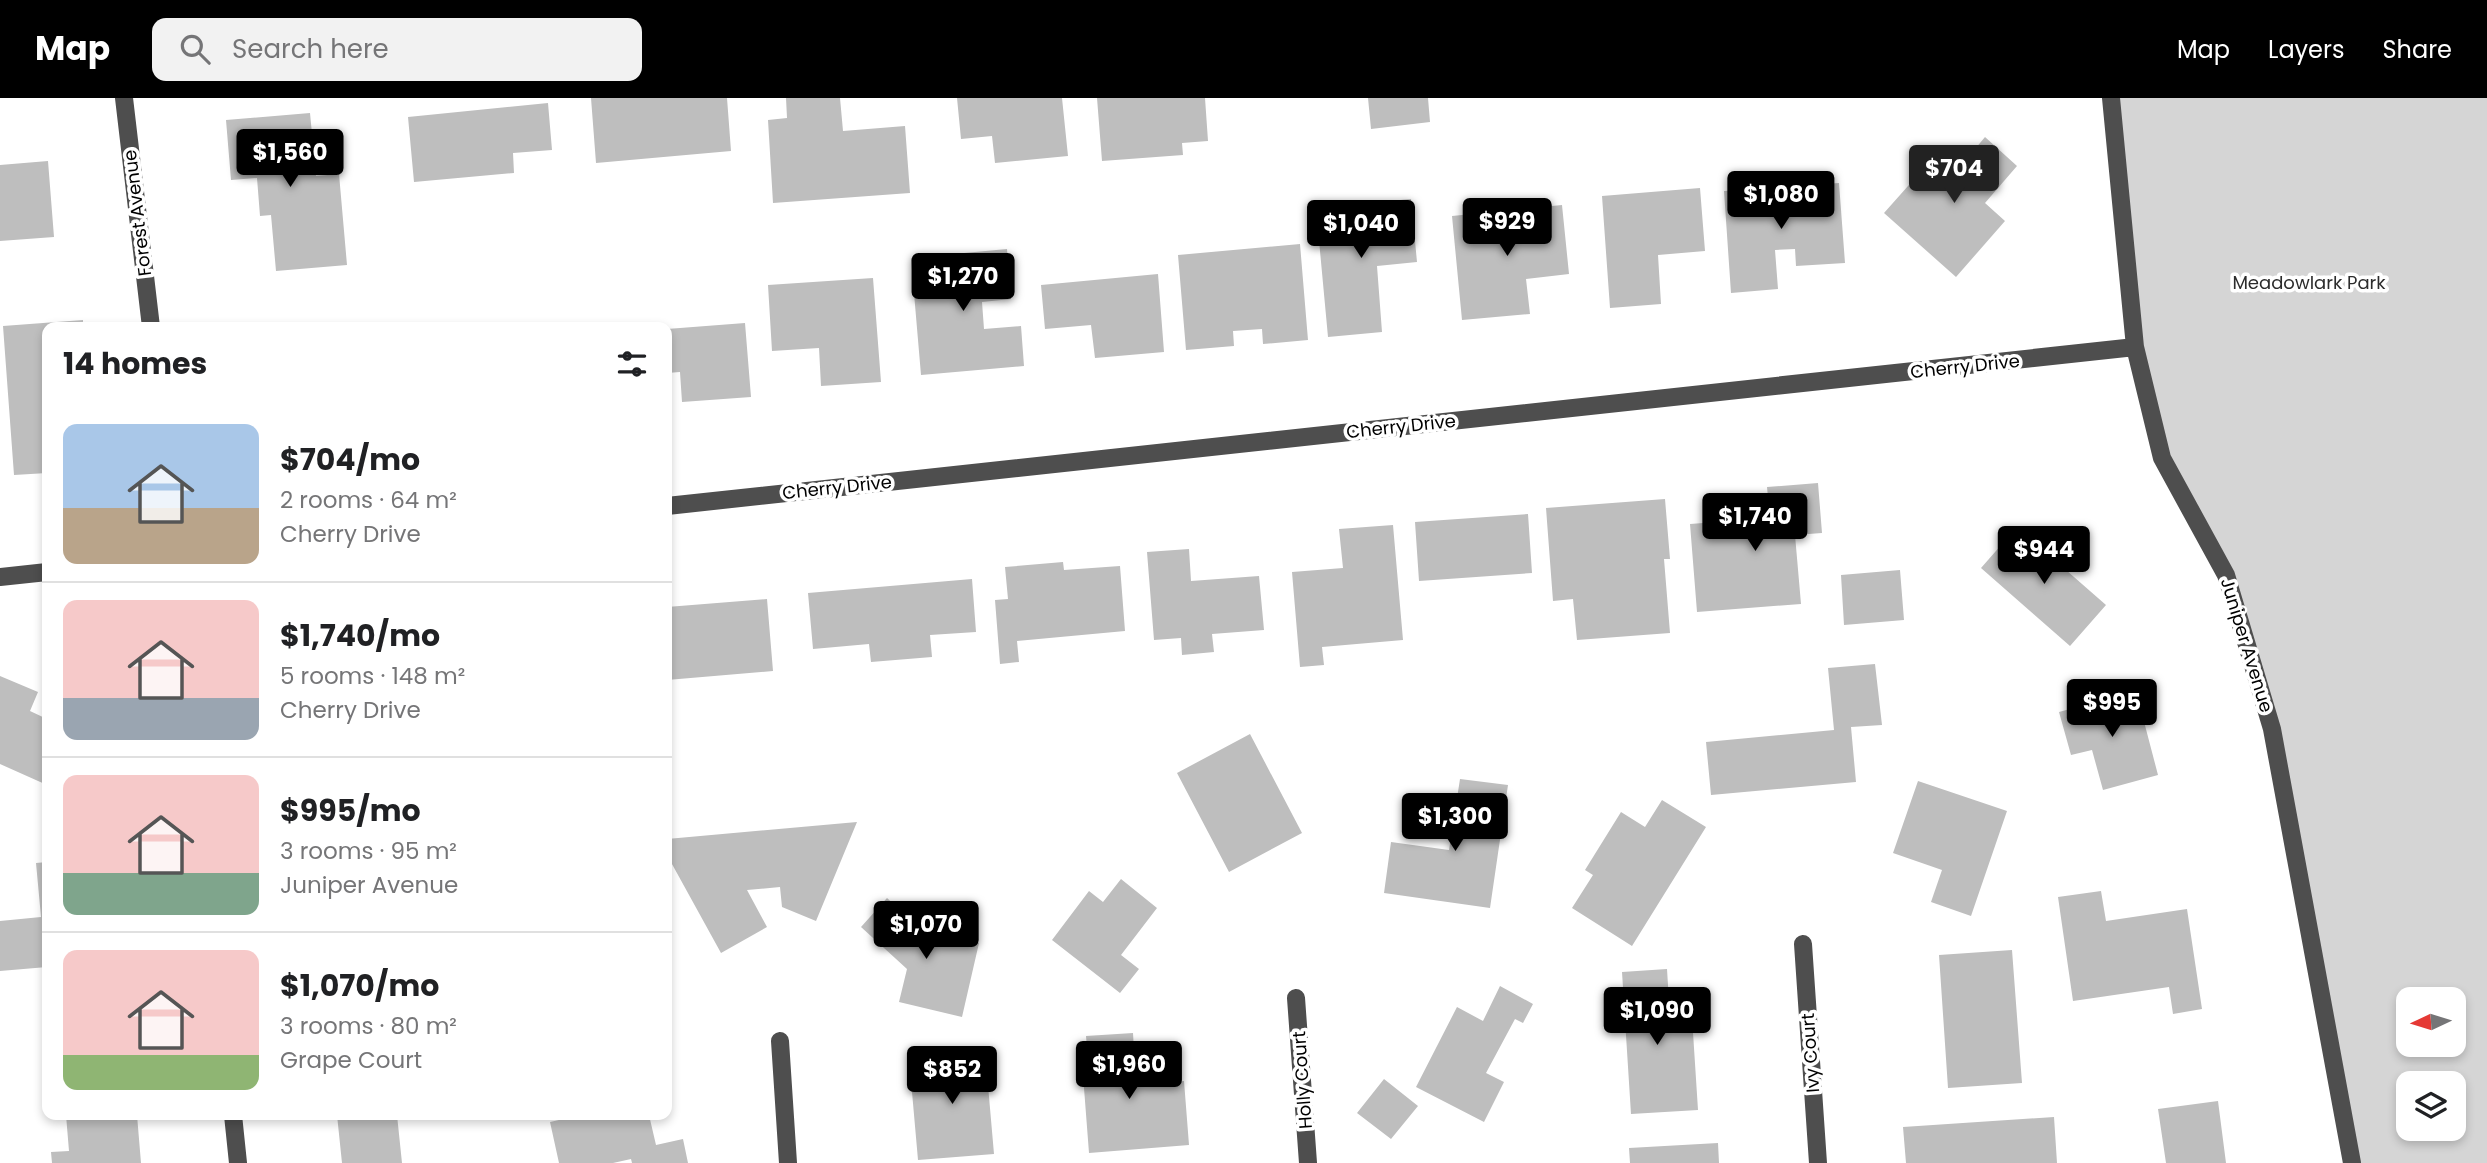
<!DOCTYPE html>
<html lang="en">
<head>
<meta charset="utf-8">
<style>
  body { margin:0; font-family:Poppins,sans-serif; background:#f2f2f2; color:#202124; height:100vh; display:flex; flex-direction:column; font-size:26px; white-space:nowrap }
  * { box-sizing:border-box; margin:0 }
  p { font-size:23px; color:#757577 }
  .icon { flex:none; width:38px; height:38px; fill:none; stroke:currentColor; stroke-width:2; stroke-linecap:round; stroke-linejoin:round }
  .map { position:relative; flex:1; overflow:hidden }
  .drawer { position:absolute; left:42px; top:224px; width:630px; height:798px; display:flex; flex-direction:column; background:#fff; border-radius:14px; box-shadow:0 4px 10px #0003 }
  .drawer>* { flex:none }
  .needle { width:46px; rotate:266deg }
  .buttons { position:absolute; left:2396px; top:889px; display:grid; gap:14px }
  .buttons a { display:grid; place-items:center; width:70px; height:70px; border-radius:14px; background:#fff; box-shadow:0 4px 10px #0003; font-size:35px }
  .price { position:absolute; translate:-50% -60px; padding:0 16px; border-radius:7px; background:#000; color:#fff; font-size:23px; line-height:46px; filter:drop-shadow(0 2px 4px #0008) }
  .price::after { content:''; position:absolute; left:50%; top:42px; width:21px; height:16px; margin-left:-10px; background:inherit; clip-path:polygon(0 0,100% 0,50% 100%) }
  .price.selected { background:#222; color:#fff }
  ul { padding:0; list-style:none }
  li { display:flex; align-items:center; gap:21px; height:175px; padding:0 21px }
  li+li { border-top:2px solid #e0e0e0 }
  li span { display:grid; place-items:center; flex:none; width:196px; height:140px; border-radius:14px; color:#555 }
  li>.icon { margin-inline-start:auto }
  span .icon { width:84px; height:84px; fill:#fffc; stroke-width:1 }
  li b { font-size:30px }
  h2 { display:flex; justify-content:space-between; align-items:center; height:84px; padding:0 21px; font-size:30px }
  header { display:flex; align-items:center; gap:42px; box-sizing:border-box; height:98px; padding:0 35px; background:#000; color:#fff }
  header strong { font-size:33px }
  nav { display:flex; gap:38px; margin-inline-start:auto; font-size:24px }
  .search { width:490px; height:63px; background:#f2f2f2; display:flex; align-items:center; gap:18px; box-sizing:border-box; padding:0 24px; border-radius:14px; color:#757577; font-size:26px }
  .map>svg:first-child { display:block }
  .green { fill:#d5d5d5; fill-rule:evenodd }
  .building { fill:#bebebe }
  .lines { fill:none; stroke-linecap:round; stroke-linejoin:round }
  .minor { stroke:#4e4e4e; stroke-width:18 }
  .labels { text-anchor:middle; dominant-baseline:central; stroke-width:7; stroke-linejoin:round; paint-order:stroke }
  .street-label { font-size:18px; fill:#000; stroke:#fff }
  .park-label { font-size:18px; fill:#2c2c2c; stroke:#fff }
</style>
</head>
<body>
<header>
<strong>Map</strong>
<div class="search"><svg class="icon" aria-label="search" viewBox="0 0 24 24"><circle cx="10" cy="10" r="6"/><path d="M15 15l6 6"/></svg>Search here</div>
<nav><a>Map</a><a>Layers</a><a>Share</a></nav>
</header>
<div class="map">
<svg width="2487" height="1065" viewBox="0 0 2487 1065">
  <rect width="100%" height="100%" fill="#fff"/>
  <path class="green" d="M2111,0H2487V1065H2352L2272,631L2226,477L2162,360L2135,249ZM2408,901H2454V947H2408ZM2408,985H2454V1031H2408Z"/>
  <path class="building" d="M591,0H727L731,53L596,65Z
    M786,0H840L843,33L905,28L910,95L773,105L768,22L787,20Z
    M957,0H1062L1068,58L995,65L992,38L961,41Z
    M1097,0H1205L1208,43L1182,45L1183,57L1102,63Z
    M1368,0H1428L1430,24L1371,31Z
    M548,5L552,52L513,55L514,75L414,84L408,19Z
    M310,15L316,78L339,76L347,167L276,173L271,117L260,118L257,80L231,82L226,22Z
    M1985,39L2017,68L1985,105L2005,123L1956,179L1884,115L1940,52L1960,69Z
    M48,63L54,139L0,143V67Z
    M1839,85L1845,165L1796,168L1795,151L1775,152L1778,191L1731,195L1724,93Z
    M1700,90L1705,153L1658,157L1661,206L1610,210L1602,98Z
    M1411,101L1417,164L1377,168L1382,234L1328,239L1316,110Z
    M1562,107L1569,176L1526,181L1530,216L1462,222L1452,118Z
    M1300,146L1308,242L1263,246L1262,231L1233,233L1234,248L1186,252L1178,157Z
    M1007,151L1011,201L982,204L984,231L1021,228L1024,268L921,277L911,160Z
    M1158,176L1164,254L1095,260L1091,227L1045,231L1041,187Z
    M873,180L881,284L821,288L819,250L772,253L768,187Z
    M83,222V229H47V375L14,377L3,228Z
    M745,225L751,299L682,304L680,274L667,275V231Z
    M1818,385L1822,435L1795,437L1801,506L1697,514L1690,426L1770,420L1767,389Z
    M1665,401L1670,461H1664L1670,535L1577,542L1573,501L1553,503L1546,410Z
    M1528,416L1532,475L1419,483L1415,424Z
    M1393,427L1403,542L1322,549L1324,567L1300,569L1292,474L1343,470L1339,431Z
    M2017,429L2106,507L2070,548L1981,470Z
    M1189,451L1191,483L1259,478L1264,532L1212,536L1214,554L1182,557L1181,540L1154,542L1147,454Z
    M1063,464L1064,472L1120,468L1125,533L1017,543L1019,564L1000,566L995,502L1008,501L1005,469Z
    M1900,472L1904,522L1844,527L1841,477Z
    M972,481L976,534L930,537L932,559L871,564L869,546L813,551L808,495Z
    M767,501L773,573L667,582V509Z
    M1875,566L1882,627L1851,629L1856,684L1711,697L1706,644L1834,632L1828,570Z
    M0,578L38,594L30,613L47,621V687L0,666Z
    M2136,593L2158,677L2103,692L2092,652L2071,657L2059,614Z
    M1250,636L1302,735L1229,774L1177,675Z
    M1460,681L1508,687L1490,810L1384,795L1391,744L1449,752Z
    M1918,683L2007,713L1971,818L1931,804L1942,772L1893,755Z
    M1662,702L1706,729L1632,848L1572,810L1593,777L1585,772L1621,714L1645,729Z
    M857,724L816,823L782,809L780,789L747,792L767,829L721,855L667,757V741Z
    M47,764V869L0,873V823L41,819L36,765Z
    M1121,781L1157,810L1121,857L1139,871L1120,895L1052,842L1089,793L1103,804Z
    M2101,793L2106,823L2187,811L2202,911L2173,916L2169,889L2073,903L2058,799Z
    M887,800L922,832L979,845L962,919L899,904L907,871L861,829Z
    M2012,852L2022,985L1948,990L1939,857Z
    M1667,871L1670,920L1692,919L1698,1012L1631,1016L1622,874Z
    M1500,888L1533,906L1523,925L1515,921L1486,975L1504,984L1484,1024L1416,989L1457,909L1483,923Z
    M1133,935L1136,987L1184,983L1189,1047L1089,1055L1082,964L1088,963L1086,938Z
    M985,953L994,1056L918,1062L909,960Z
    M1384,981L1418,1008L1391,1041L1357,1015Z
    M2218,1003L2226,1065H2166L2158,1011Z
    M66,1017H137L141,1065H52L51,1054L69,1053Z
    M337,1017H397L402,1065H342Z
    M581,1017H649L656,1047L683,1041L688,1065H632L631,1061L613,1065H559L550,1024Z
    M2054,1019L2057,1065H1906L1903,1029Z
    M1718,1045L1719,1065H1630L1629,1050Z"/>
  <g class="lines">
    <path class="minor" d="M124,0L151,229
      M2111,0L2135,249L2162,360L2226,477L2272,631L2352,1065
      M667,408L2135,249
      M0,479L47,474
      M1803,846L1818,1065
      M1296,900L1308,1065
      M780,943L788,1065
      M233,1017L238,1065"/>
  </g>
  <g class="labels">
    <g class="street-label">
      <text transform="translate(137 115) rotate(-97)">Forest Avenue</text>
      <text transform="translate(1965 268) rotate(-6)">Cherry Drive</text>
      <text transform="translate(1401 328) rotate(-6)">Cherry Drive</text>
      <text transform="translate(837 389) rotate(-6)">Cherry Drive</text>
      <text transform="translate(2247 547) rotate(73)">Juniper Avenue</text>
      <text transform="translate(1810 955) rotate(-94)">Ivy Court</text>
      <text transform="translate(1302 982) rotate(-94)">Holly Court</text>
    </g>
    <g class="park-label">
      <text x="2309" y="184">Meadowlark Park</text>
    </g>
  </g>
</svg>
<div class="buttons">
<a><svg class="needle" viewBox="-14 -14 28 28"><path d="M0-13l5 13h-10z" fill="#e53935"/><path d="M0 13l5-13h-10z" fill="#757577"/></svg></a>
<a><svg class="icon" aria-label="layers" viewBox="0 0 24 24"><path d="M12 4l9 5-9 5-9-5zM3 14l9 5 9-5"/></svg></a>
</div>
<b class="price" style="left:290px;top:91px">$1,560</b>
<b class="price selected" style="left:1954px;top:107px">$704</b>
<b class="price" style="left:1781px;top:133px">$1,080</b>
<b class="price" style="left:1507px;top:160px">$929</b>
<b class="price" style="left:1361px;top:162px">$1,040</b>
<b class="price" style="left:963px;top:215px">$1,270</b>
<b class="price" style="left:1755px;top:455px">$1,740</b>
<b class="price" style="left:2044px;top:488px">$944</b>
<b class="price" style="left:2112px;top:641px">$995</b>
<b class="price" style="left:1455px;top:755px">$1,300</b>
<b class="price" style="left:926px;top:863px">$1,070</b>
<b class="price" style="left:1657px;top:949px">$1,090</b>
<b class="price" style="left:1129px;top:1003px">$1,960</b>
<b class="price" style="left:952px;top:1008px">$852</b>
<section class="drawer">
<h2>14 homes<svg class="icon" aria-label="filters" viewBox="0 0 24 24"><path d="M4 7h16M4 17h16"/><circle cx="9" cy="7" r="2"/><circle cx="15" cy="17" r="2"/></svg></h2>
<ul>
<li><span style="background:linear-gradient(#a9c7e8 60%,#b9a48a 0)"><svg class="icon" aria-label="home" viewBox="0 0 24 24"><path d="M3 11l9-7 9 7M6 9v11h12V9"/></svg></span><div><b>$704/mo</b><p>2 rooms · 64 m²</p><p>Cherry Drive</p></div></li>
<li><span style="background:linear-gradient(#f6c9c9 70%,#9aa5b1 0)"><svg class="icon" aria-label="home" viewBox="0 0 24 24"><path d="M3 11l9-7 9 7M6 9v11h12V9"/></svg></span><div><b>$1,740/mo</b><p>5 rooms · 148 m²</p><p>Cherry Drive</p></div></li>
<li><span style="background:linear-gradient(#f6c9c9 70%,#7fa58c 0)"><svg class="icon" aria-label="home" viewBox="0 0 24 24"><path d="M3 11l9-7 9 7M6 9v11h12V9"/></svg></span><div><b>$995/mo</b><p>3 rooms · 95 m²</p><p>Juniper Avenue</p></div></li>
<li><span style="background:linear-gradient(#f6c9c9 75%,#8fb573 0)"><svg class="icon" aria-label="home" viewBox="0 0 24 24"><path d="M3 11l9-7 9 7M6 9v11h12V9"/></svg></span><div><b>$1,070/mo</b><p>3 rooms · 80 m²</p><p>Grape Court</p></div></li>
</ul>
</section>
</div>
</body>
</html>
